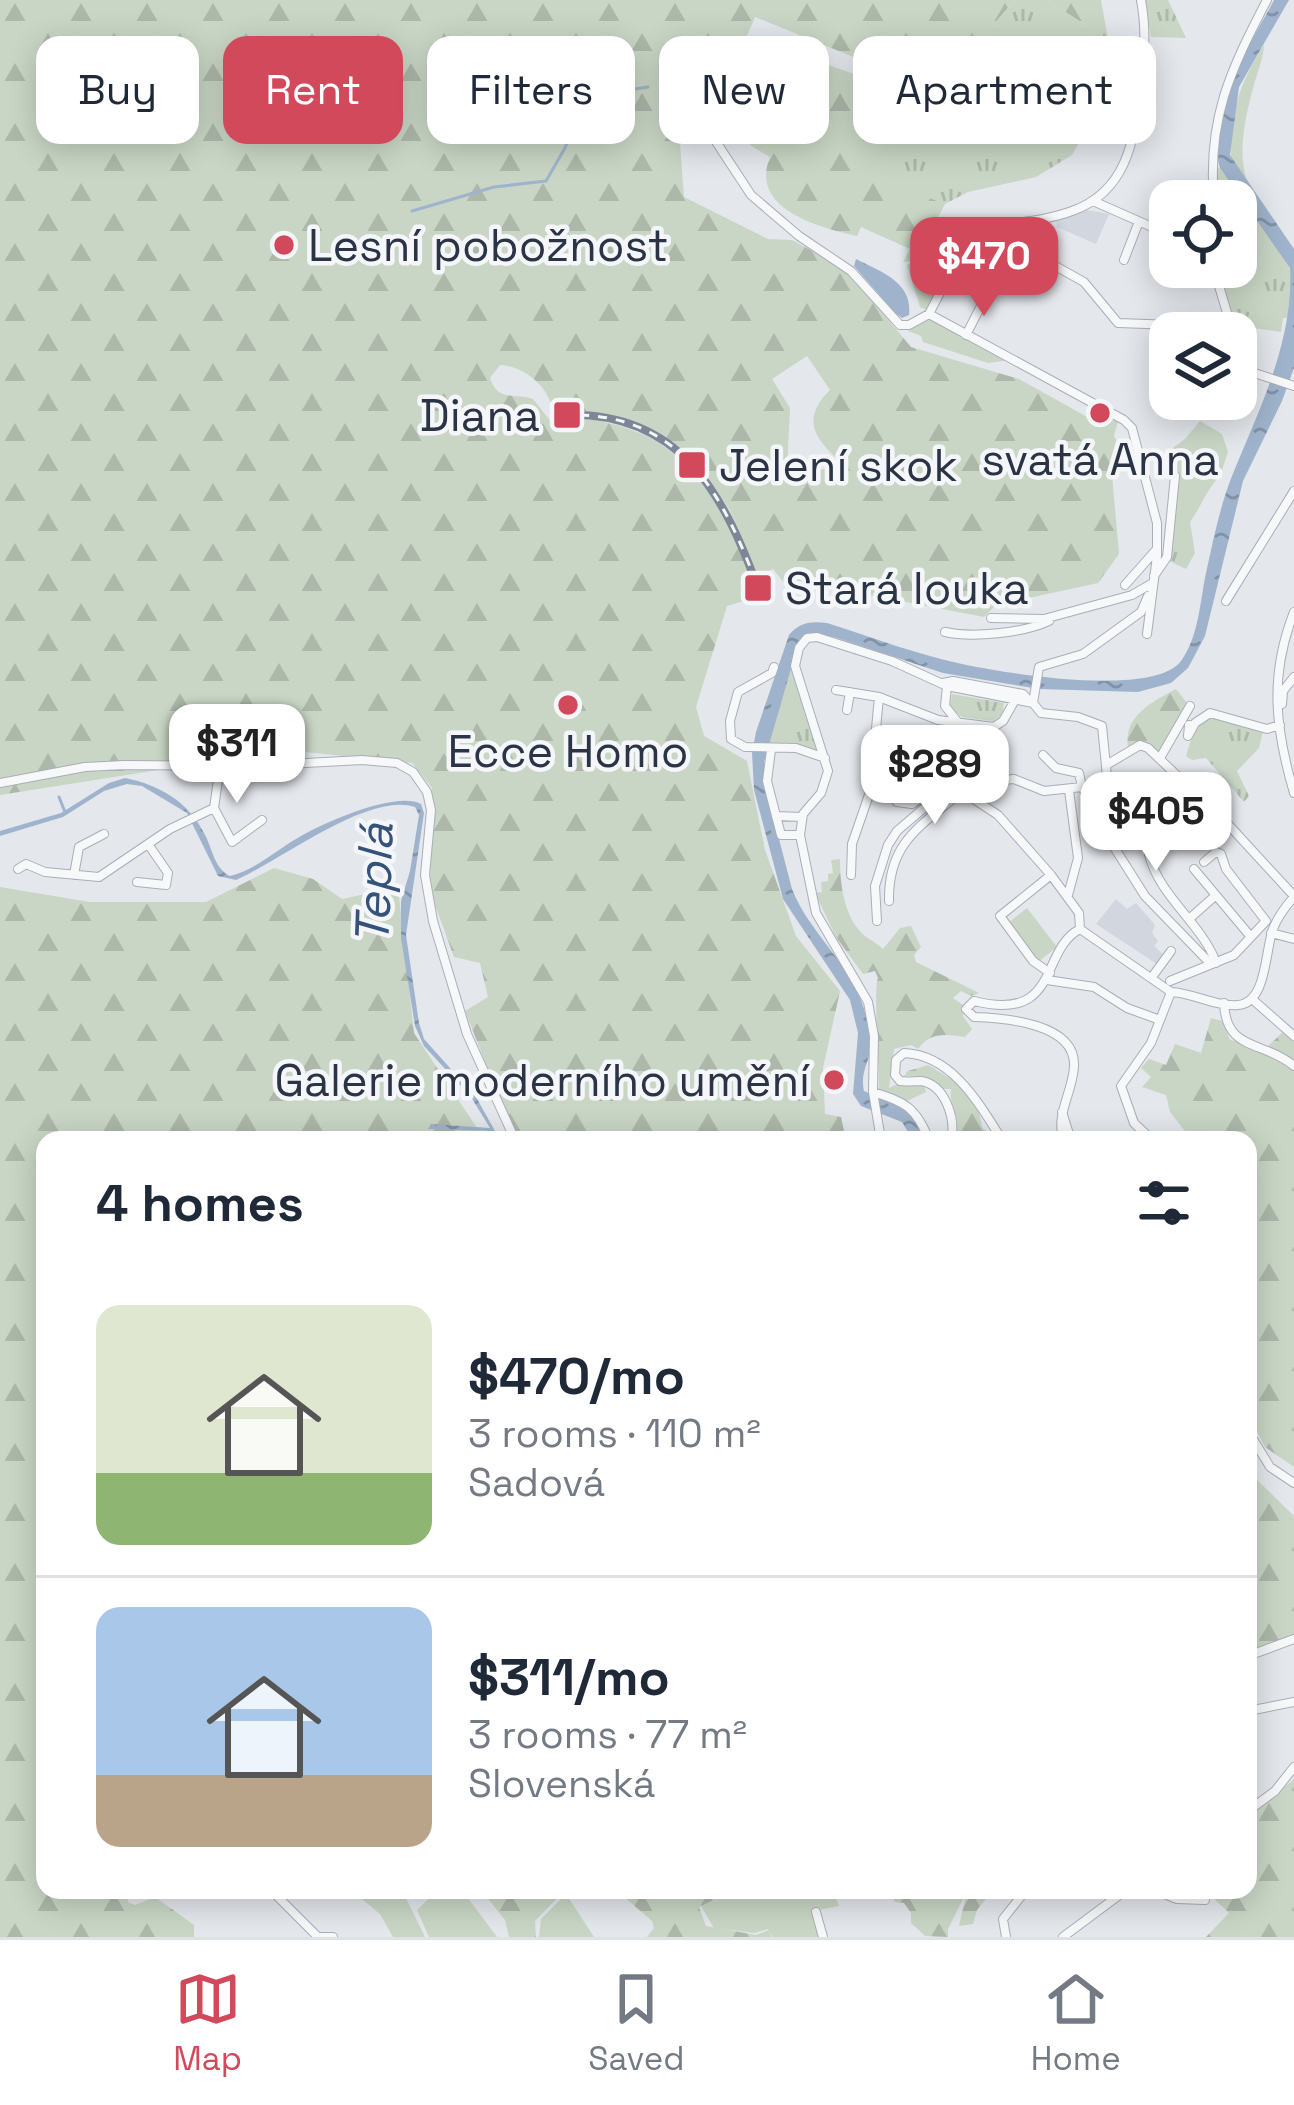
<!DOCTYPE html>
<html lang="en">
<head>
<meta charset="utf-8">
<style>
  body { margin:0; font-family:"Space Grotesk",sans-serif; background:#f2f2f3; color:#1f2937; height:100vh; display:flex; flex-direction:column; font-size:45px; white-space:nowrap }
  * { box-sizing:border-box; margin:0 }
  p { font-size:39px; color:#747a83 }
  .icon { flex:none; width:66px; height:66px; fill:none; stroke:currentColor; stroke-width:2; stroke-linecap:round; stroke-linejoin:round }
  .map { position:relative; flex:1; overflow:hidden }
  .drawer { position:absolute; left:36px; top:1131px; width:1221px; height:768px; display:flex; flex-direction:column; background:#fff; border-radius:24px; box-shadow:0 6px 30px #0003 }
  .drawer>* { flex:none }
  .guide { position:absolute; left:36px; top:36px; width:1224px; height:108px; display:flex; gap:24px }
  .fabs { position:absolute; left:1149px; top:180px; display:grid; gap:24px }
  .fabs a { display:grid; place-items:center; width:108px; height:108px; border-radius:24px; background:#fff; box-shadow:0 6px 30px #0003; font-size:60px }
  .price { position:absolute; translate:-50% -102px; padding:0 27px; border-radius:24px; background:#fff; color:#222; font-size:39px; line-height:78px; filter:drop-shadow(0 3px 6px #0008) }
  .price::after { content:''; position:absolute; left:50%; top:72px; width:36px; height:27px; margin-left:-18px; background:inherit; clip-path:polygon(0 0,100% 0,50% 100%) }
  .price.current { background:#d1495b; color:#fff }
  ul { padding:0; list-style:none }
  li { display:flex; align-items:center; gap:36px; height:300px; padding:0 60px }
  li+li { border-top:3px solid #e0e1e3 }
  li span { display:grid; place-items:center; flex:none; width:336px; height:240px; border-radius:24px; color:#555 }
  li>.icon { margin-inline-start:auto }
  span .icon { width:144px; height:144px; fill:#fffc; stroke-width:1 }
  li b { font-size:51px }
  h2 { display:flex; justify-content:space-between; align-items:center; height:144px; padding:0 60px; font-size:51px }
  .chip { padding:0 42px; border-radius:24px; background:#fff; box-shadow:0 6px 30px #0003; font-size:42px; line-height:108px }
  .chip.current { background:#d1495b; color:#fff }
  .dock { display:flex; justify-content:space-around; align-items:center; height:168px; border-top:3px solid #e0e1e3; background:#fff; font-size:33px; color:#747a83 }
  .dock a { display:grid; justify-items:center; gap:6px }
  .dock .current { color:#d1495b }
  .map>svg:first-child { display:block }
  .built { fill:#d2d6de }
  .grass { fill:#c9d6c5 }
  .forest { fill:url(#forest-firs); fill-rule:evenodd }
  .park { fill:url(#park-tufts) }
  .water { fill:url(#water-ripples) }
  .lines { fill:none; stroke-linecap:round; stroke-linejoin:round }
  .stream { stroke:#9fb4cc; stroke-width:3 }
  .minor-casing { stroke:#a9aeb7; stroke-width:10 }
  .minor { stroke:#f7f8fa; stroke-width:8 }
  .rail-casing { stroke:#7d8696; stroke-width:8 }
  .rail { stroke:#f4f6f9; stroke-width:3; stroke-dasharray:9; stroke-linecap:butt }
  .poi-dot { fill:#d1495b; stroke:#f4f6f9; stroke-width:4.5 }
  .labels { text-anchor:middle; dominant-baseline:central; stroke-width:9; stroke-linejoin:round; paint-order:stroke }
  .poi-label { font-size:45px; fill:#2b3445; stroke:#f4f6f9; text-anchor:start }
  .water-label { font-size:48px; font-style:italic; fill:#34527a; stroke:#f4f6f9 }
</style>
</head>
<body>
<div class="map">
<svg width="1294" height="1937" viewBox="0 0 1294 1937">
  <defs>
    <pattern id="forest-firs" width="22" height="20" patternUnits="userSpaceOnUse" patternTransform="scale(3)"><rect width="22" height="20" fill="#c9d6c5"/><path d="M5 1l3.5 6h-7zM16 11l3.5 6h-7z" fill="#adb8ab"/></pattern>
    <pattern id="park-tufts" width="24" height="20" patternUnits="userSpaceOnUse" patternTransform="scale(3)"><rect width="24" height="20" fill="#c9d6c5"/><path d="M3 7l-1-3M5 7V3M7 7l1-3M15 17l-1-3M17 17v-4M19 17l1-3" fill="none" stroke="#adb8ab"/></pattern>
    <pattern id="water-ripples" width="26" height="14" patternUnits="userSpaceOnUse" patternTransform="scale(3)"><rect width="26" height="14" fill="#9fb4cc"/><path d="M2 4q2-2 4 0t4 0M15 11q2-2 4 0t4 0" fill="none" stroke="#8293a7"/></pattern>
  </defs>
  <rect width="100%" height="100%" fill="#e4e7ec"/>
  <path class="built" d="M1087,210L1109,214L1096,244L1057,227L1056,220Z
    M571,412L618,418L647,429L699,459L704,465L702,471L730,510L758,582H753L725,512L695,475L636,430L608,421L571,417Z
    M1116,899L1127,909L1136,903L1155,925L1152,933L1158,941L1154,946L1165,956L1157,964L1096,924Z"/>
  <path class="grass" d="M1264,45C1264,55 1259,68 1255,81C1246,114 1236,152 1248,184L1231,161C1229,116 1240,81 1264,45Z
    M940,230L960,241L927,310L920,307L907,265L920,260Z
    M931,319L1009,360L988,363L923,342L921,336L908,331Z
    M1027,908L1057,947L1038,962L1008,923Z
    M351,1890H402L425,1937H393L380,1914Z
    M438,1890H462L497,1937H429L417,1910Z
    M728,1890H833L839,1906L814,1911L820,1937H773L768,1929L754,1933L714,1928L701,1906L725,1896Z
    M566,1894L594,1937H539L541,1919Z"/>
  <path class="forest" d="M0,0H1015L953,71L938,131L878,67L755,17L747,36L868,79L864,106L871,174L945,204L914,261L903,262L910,249L861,227L857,236C817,227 749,208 770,157L750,145L760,127L732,101L724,85L677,103L684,197L768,239L792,240L846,269L911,347L1019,379L1089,418L1118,421L1114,436L1127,458L1111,463L1119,554L1098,583L996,605L984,617L843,590L816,589L806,597L786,585L773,569L757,576L730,510L702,471L704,464L698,459C646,434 617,408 553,410C548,386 524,366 500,365L490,378C497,402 516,393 533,399L552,423H566L571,417C616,422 650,431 683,463V469L704,483L725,512L753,582L747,600L727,606L696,707L704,736L747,761L765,850L796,936L840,991L823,1068L825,1114L841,1117L846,1140H516L465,1011L488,997L480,963L454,957L430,891L432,788L412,763L285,750L0,795ZM807,356L830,390C798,422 818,440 842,464L806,474L787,469L790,408L772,379Z
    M1046,0H1101L1108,39Z
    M1176,689L1187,703L1164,748L1160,752L1140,741L1128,748C1123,716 1152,702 1176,689Z
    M840,859C840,885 844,919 866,937C872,941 878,944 883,949L900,928L911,926L921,947L914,955L916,962L979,993L971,996L961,991L953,998L963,1005V1016L972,1029L965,1037C945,1034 930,1032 918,1049L911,1045L894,1049L889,1088L895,1085L924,1086L926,1092L907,1101L879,1092C880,1069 873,989 878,978L875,971L863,974L836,937L815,893L822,892L821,882L828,881V874L833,873L831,860Z
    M274,868L313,879L342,899L398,887L414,1033L485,1140H45V1890H127L128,1902L135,1905L155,1897L194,1925V1937H0V887L90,902H206Z
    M1211,1018L1222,1021L1230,1040L1267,1047L1285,1030L1294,1039V1467L1265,1447L1248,1414V1140H1192L1170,1112L1166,1095L1142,1087L1151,1077L1141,1068L1149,1059L1166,1065L1175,1044L1201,1053Z
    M928,1065C954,1080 979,1095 982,1127L996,1140H956C960,1121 949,1106 951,1089H942L922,1076H904L908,1071Z
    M1248,1471L1294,1516V1635L1248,1652Z
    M1294,1779V1937H1206L1229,1913L1205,1890H1248V1818Z
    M481,1890H525L527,1896L533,1890H565L535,1921L536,1937H509L505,1920Z
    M616,1890H687L691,1897V1890H726L723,1896L699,1907L706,1926L756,1935L769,1930L772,1937H647L654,1928L652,1921Z
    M889,1890H993L977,1910L973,1924L959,1926L967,1891L948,1929V1937L925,1936L911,1923V1913L904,1903L895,1902Z"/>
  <path class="park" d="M1015,0H1046L1108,39L1095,116L1072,155L1036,177L968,192L945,204L870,174C867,139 854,96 878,67L938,130L952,71Z
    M1145,0H1168L1186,38L1151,37Z
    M1214,168H1220L1289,265L1293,285L1290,318H1283L1281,332L1235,325L1222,286L1221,267H1236V201H1216Z
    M1200,421L1222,434L1228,452L1220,476C1207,489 1202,505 1190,522L1195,553L1186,569L1169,561L1179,482L1159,458L1185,439Z
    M793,663L805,714L820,749L817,752L799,745H766Z
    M952,694L1004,703L1002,715L993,721L962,717L950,707Z
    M1208,715L1263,731L1259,748L1237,771L1249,796L1244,802L1206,758L1192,760L1186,756L1195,726Z"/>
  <path class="water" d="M1274,0H1289L1239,87L1230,155L1294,249V368L1282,401L1243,481L1205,636L1188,668L1171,683L1138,692L1039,689L943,673L834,637L812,634L795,655L764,762L766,789L792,889C809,933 850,962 864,1009C868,1023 873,1042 869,1056C865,1070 861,1076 864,1091L912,1112L926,1140H913L902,1122L861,1106L853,1094L858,1033L850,1000L783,899L754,790L752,753L756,732L789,635C799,622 812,621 827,623C865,635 902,649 941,659C985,671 1152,700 1181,661C1199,636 1200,601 1206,573C1213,541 1220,506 1232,476C1258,411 1294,343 1290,268L1220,168C1203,111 1249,48 1274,0Z
    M856,259C881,272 913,282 909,315L902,318L895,313L854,266Z
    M125,778C160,785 189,802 205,835C213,850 214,868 230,876C255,870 275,851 296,839C320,824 396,790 421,804L424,813L406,935L419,1023L424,1039L476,1097L500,1140L491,1131L428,1129L431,1124L490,1128L471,1097L424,1046L415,1026L401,938V901L410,871L419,815L415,807C369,791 278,862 236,880L218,876L187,813L142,786L127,784L104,791L63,817L0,836V831L61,813L109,783Z"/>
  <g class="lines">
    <path class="stream" d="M412,211L494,187L546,181L565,148L584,97L648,87
      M59,797L65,812"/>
    <defs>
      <path id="minor" d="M690,102L751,195L799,236L851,271L900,325H909L929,314
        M1093,201L1170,235
        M1214,201C1207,119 1230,71 1267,0
        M1124,260L1138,224
        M1219,267V286L1233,333
        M929,314L1124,420L1132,428L1157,523V556L1147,634
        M929,314L972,231C1005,222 1040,223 1072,211C1126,192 1134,142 1140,91C1144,59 1147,32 1141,0
        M966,335L1000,269L1021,256L1050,263L1084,282L1118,323L1232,327
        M1236,361L1239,368L1294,386
        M1154,576L1167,557L1175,476
        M1125,585L1156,550
        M1226,601L1294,491
        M1294,612C1269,676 1275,728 1294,793
        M991,618L1044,619L1132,595L1151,584
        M945,632C972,638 1024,633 1049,621
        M774,667L772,673L738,692L730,721L731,739L745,747L796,748L825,758
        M943,683L953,681L1023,694L1030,702
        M947,686L945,706L957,721
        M836,690L879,697L938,720L994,727L1003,721L1015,700
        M1033,703L1041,713L1078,717L1102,726L1114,847L1145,896L1207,960L1216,963
        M1033,703L1039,667L1083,654L1141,612L1148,596
        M1282,704L1283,691L1294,677
        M847,710L850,692
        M1189,725L1188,736L1195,723L1210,713L1267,729L1280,725
        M876,728L910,757L893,789L897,802L912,804L939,783L953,778L966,794L998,815L1051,875L1079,913L1080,929
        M771,750L767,781L781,835H800
        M1043,755L1056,768L1079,773L1082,787
        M1160,758L1190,706
        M1108,764L1140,745L1148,748L1226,822L1294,896
        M0,783L85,767L124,765L248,766L362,760L397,763L413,772L427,792L431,810L425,875L433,921L467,1034L515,1140
        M214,808L232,842L262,820
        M776,816L802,817
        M1204,862L1216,852L1221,854L1226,869L1266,921
        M18,869L26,864L45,872L99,877L170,829L214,808L220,766
        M1194,869L1251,937
        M74,875L79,847L104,834
        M851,875L852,844L870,792L879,697
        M137,882L166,885L168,873L148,844
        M1068,895L1078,858L1069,790
        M889,901C888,842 921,826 961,792L960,785
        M1189,919L1215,896
        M877,921L875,886L888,845L897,831L951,785L1014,779L1044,791L1082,787L1100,816H1111
        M1080,929L1171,992
        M1271,933L1294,939
        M1216,962C1200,922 1160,897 1149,855L1179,813C1196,822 1205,836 1223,820
        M1050,973L1033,961L1000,916L1051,875
        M1152,977L1171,951
        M1047,980L1094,987L1127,1008L1160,1020
        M1170,981L1234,955L1266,921
        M1171,992C1193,993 1217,1007 1238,1005C1267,1003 1265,950 1273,929C1278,916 1285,907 1294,897
        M1252,999L1294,1036
        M1224,1003C1226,1052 1263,1040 1294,1066
        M873,1092C905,1102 916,1107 929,1140
        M1062,1112L1071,1140
        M881,1140L873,1092L874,1036L868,1002L816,913L800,835L803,814L821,793L828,771L795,666L799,648L807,638L817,637L892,661L947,686L1033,703
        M951,1140C956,1120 946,1085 921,1081C914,1081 907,1082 900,1081L895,1075L896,1060L904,1053C952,1055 979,1103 1002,1140
        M1063,1140C1056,1112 1072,1094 1074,1067C1077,1023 1004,1018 974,1017L966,1009L974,1001C1061,1023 1039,950 1080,929
        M1152,1140L1134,1123L1121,1086L1151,1043L1171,992
        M1248,1431L1270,1467L1294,1483
        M1248,1656L1294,1639
        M1248,1711L1294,1702
        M1248,1811L1275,1791L1294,1767
        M271,1890L318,1937
        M1155,1890L1177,1899L1205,1900
        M816,1912L823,1937
        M321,1937H333
        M1006,1937L1003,1919L1026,1890
        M1063,1937L1126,1890"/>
    </defs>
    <use href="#minor" class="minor-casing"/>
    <use href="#minor" class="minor"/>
    <defs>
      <path id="rail" d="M562,415C680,410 723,493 758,588"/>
    </defs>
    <use href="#rail" class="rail-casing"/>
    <use href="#rail" class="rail"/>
  </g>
  <g class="poi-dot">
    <circle cx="284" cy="245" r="12"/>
    <circle cx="1100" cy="413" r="12"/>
    <rect x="552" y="400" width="30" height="30" rx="6"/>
    <rect x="677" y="450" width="30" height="30" rx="6"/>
    <rect x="743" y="573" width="30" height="30" rx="6"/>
    <circle cx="568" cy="705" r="12"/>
    <circle cx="834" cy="1080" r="12"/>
  </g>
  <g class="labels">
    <g class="poi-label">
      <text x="308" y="245">Lesní pobožnost</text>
      <text x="540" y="415" text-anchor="end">Diana</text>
      <text x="1100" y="459" text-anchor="middle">svatá Anna</text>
      <text x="719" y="465">Jelení skok</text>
      <text x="785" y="588">Stará louka</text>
      <text x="568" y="751" text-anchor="middle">Ecce Homo</text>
      <text x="810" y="1080" text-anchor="end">Galerie moderního umění</text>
    </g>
    <g class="water-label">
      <text transform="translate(374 884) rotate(-88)">Teplá</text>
    </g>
  </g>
</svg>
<div class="fabs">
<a><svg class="icon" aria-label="locate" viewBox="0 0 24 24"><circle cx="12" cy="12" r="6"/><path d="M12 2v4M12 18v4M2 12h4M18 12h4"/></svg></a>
<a><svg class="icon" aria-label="layers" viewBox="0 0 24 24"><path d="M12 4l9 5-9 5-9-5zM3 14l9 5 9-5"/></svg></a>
</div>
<b class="price current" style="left:984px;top:319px">$470</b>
<b class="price" style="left:237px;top:806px">$311</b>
<b class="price" style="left:935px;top:827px">$289</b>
<b class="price" style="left:1156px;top:874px">$405</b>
<div class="guide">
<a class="chip">Buy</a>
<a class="chip current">Rent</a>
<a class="chip">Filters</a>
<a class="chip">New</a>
<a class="chip">Apartment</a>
</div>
<section class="drawer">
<h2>4 homes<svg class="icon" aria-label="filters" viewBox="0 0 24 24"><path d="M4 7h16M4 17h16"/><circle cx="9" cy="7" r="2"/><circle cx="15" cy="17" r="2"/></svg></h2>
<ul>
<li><span style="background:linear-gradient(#dfe7d0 70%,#8fb573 0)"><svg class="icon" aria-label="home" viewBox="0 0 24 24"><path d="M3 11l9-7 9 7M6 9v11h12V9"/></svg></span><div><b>$470/mo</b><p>3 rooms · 110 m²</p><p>Sadová</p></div></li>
<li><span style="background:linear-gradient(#a9c7e8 70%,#b9a48a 0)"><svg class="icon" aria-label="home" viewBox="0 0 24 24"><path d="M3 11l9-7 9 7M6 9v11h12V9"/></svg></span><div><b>$311/mo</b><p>3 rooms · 77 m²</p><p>Slovenská</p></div></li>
</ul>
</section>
</div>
<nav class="dock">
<a class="current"><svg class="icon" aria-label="map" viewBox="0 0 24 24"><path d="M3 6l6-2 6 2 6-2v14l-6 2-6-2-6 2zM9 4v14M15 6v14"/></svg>Map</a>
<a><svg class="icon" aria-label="saved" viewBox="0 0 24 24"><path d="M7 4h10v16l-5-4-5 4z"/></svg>Saved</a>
<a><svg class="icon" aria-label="home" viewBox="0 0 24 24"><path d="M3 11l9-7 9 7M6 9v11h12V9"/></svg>Home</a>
</nav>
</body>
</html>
